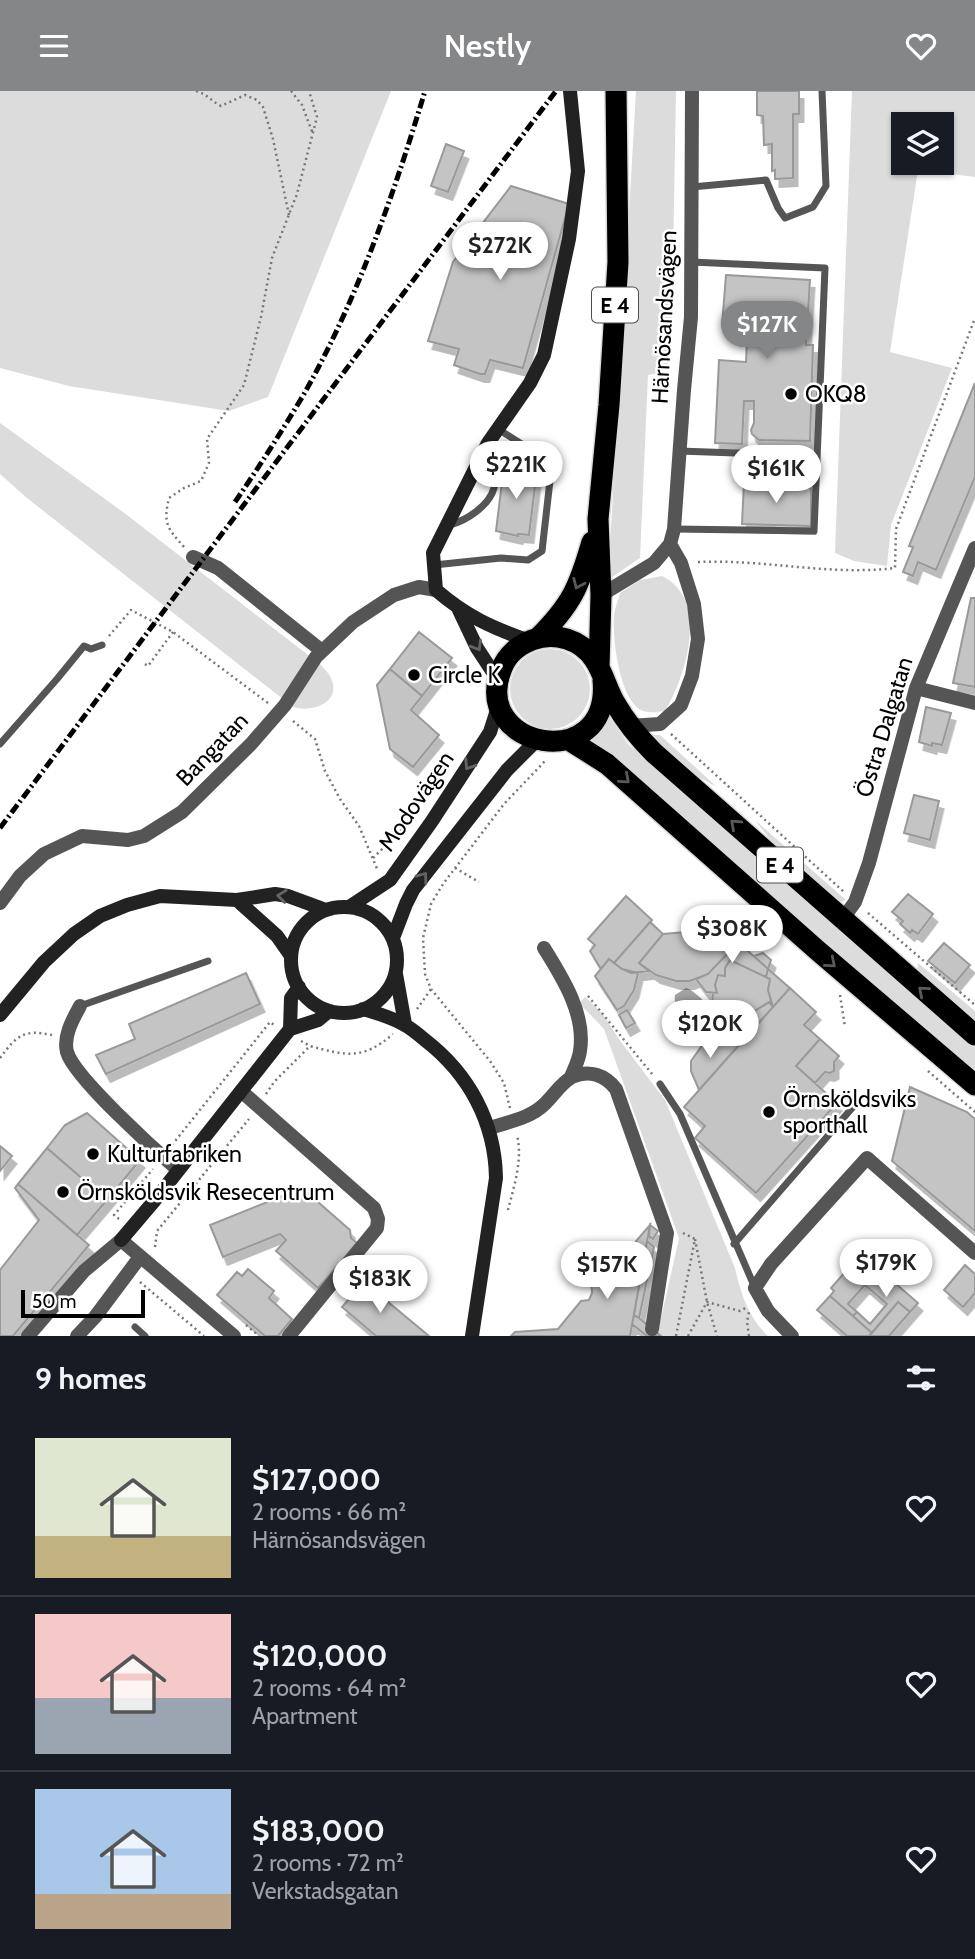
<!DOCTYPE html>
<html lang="en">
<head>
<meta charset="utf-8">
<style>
  body { margin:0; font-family:Cabin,sans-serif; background:#242831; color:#f1f3f6; height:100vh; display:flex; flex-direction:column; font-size:26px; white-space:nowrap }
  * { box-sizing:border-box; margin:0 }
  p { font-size:23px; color:#9ea1a6 }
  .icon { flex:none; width:38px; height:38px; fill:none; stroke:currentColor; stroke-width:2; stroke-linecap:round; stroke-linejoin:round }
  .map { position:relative; height:1245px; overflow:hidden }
  .drawer { display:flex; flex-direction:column; background:#171b24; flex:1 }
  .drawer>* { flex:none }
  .tools { position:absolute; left:891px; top:21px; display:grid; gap:14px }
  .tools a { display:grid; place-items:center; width:63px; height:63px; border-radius:0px; background:#171b24; box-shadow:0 2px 5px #0004; font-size:35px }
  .scale { position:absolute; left:21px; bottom:18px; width:124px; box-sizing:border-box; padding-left:7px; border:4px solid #000; border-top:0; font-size:19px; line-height:24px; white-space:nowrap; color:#000; -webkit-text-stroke:5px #fff; paint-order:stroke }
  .price { position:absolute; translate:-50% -60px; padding:0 16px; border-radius:24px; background:#fff; color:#222; font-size:23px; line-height:46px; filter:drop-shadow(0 2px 4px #0008) }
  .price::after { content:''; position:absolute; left:50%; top:42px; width:21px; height:16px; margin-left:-10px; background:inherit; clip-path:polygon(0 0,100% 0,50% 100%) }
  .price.active { background:#858687; color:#fff }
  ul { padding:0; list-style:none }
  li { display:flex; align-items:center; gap:21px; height:175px; padding:0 35px }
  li+li { border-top:2px solid #363941 }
  li span { display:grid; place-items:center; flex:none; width:196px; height:140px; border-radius:0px; color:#555 }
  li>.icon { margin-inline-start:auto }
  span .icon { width:84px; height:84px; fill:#fffc; stroke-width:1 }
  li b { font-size:30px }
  h2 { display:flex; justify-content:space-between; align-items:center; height:84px; padding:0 35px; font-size:30px }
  header { display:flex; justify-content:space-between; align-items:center; height:91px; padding:0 35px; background:#858687; color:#fff; font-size:32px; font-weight:600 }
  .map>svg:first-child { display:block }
  .green { fill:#dcdcdc; fill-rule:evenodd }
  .water { fill:#a3a3a3 }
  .building { fill:#c4c4c4; stroke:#999; stroke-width:2; filter:url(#shadow) }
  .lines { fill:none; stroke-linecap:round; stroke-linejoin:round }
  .highway-casing { stroke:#dbdbdb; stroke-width:24 }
  .path { stroke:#777; stroke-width:2.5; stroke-dasharray:2 3.5; stroke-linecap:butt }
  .lane { stroke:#555; stroke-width:7 }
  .street { stroke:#555; stroke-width:14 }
  .secondary { stroke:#222; stroke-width:14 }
  .highway { stroke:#000; stroke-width:21 }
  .rail { stroke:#000; stroke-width:5; stroke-dasharray:10 3.5 2 3.5; stroke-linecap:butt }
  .oneway { stroke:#595959 }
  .oneway2 { stroke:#646464 }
  .poi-dot { fill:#000; stroke:#fff; stroke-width:2.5 }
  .labels { text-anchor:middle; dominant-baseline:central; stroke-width:5; stroke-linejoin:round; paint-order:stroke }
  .shield { fill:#fff; stroke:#4c4c4c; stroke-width:2 }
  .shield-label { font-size:21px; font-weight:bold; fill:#000 }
  .street-label { font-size:23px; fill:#000; stroke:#fff }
  .poi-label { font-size:23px; fill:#000; stroke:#fff; text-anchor:start }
</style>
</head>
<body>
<header><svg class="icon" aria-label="menu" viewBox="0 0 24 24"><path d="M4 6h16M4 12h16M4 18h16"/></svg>Nestly<svg class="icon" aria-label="heart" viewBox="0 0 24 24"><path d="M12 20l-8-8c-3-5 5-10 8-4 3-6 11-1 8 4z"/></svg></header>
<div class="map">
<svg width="975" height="1245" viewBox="0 0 975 1245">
  <defs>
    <filter id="shadow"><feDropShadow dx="4.5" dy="8" stdDeviation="0" flood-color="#0004"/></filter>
  </defs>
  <rect width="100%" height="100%" fill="#fff"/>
  <path class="green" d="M0,0H391L268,306L229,320L69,295L0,277Z
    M636,0H676L672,225L667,281L648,284L640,467L608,489Z
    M852,0H975V86L918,79L890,261L952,277L891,434L887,475L854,470L835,462ZM903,33H942V72H903Z
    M0,332L123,421L321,574C324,578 329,582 331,587C342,612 312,622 293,616L27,407L0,383Z
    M662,485C710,508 686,585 665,620C656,621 647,623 639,618C619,604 612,546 614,524C615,517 618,509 620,502L640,489Z
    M510 598a40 40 0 1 1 80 0a40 40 0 1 1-80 0Z
    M608,624L628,653L975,957V978L962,971L612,666L585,651L599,640Z
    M653,644H660L717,696L686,679L650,647Z
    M755,729L846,809L838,812L779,760Z
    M918,872L975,920V931L917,880Z
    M585,906L602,922L621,951L665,1009L735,1177C741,1203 748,1226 768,1245H657L679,1147L604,938L579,912Z"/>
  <path class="water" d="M686,897L691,899L702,908V919L696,925L689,926C681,919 673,916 675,904Z"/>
  <path class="building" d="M757,0H799V23H793V87L775,88V79L772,80V53L764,54L763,25L757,24Z
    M446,53L464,60L448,101L431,95Z
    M511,95L569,113L523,277L490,269L485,283H480L454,274L459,258L428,250L453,171Z
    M726,184L810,189L806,254H813L810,350L759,349L752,343L751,339L754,332V310H744L742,353L715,352L719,269L746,271L747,247H736V237L722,235Z
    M975,292V386L936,479L918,471L913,485L903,481L913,456L909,455Z
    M504,375L537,379L529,444L518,443V445L496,440Z
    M744,391L811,397V435L742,433Z
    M971,507H975V596L953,592Z
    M419,541L452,567L422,605L390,578Z
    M390,578L422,605L411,619L439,644L413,676L390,658L377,594Z
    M926,616L951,622L942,654L932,652V655L919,651Z
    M914,704L939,710L930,749L904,742Z
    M908,803L933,823L918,843L912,839L910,842L900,833L903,830L892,821Z
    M626,805L652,829L614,872L609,868L601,878L590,860L595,854L588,848Z
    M650,831L663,843L639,872L649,880L631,882L622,878L614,872Z
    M710,839L732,858L708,883L690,890H676L656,884L639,872L663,843Z
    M730,844L768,878L766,886L730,869L725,877V885L718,884L715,894L717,902L706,901L696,888L708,883L732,858L724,852Z
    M944,852L970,874L955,892L928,870Z
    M763,862L771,869L768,878L754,865Z
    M609,868L622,878L638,882L634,899L624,915L617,919L595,885Z
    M730,869L770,888L768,899L771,910L724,939L712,913L713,902H717L715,894L718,884L725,885V877Z
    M768,878L790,897L773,916L768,899L770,888L766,886Z
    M246,882L260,913L106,983L96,964L135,948L129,933Z
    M790,897L816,921L804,934L820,948L796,975L837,1012L756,1102L695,1047L705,1035L684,1016Z
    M769,911L773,916L738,955L724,947V939Z
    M627,919L635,932L626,937L619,924Z
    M724,947L738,955L699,999L691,980V970L703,953Z
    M820,948L839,965L834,971V980L830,982L825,981L815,992L796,975Z
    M910,996L967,1021L975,1028V1140L892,1070Z
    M87,1022L140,1069L107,1109L47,1057L65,1034Z
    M0,1055L12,1065L0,1080Z
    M47,1057L107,1109L77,1144L18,1093Z
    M18,1093L89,1154L13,1245H0V1179L39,1129L15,1097Z
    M302,1097L350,1139L351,1147L357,1152L318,1197L276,1160L286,1149L280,1143L223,1166L210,1134Z
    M650,1134L658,1140L653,1148L649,1145Z
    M650,1134L630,1245H511L515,1241L558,1238L581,1210L589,1209L592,1202L591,1187L606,1185Z
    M647,1150L654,1156L639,1227L634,1224Z
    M861,1163L879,1178L848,1213L857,1221L853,1225L830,1205L834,1200L831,1197Z
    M965,1174L975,1183V1202L963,1216L944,1199Z
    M248,1178L274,1200L269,1207L292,1228L278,1245H265L217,1204L237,1181L242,1185Z
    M879,1178L918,1212L910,1221L898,1211L872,1242L853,1225L857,1221L870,1233L887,1213L865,1194Z
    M364,1191L429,1245H376L342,1216Z
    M830,1205L872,1242L869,1245H847L817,1219Z
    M898,1211L910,1221L889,1245H869Z
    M634,1224L639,1227L661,1245H647L632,1233Z"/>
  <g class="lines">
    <defs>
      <path id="highway" d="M538,547C572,513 579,496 592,451
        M599,577L601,504L598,428L609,314L618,171L616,0
        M603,589C612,685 468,658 502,577C507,564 519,554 532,549C555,540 581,549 594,568C603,581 607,598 615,612C626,631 639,647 654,662L975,944
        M569,649L607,673L817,859L975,994"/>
    </defs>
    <use href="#highway" class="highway-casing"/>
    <path class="path" d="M196,0C207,3 211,10 221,15L245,4L257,9L263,16L273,48L289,124
      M291,0L302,14L313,43
      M184,456C167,437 163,432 169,407L184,397L201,390L209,372L207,348L244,294L261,226L272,167L297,103L317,26L309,0
      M698,471C764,468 829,485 895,477L896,438L975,227
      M109,545L131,519L173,541L268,612
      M145,573L148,575L173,541
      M293,630L315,648L325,680L340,708L359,735L378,780
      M671,643L844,801
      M373,767L412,729
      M455,777L479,791
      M868,822L975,914
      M840,904L845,936
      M588,905L653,984
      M417,918L431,898
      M301,950L310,955
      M0,967C17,944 24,938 52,944
      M928,980L975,1021
      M266,1003L274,991L310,955C347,965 363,969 393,943
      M510,1017L504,992L490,970L431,898L425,883L423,847L431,813L443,793L504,713L546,669
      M172,1054L270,931L274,934
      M508,1119C514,1095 523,1069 517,1044
      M119,1128L114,1124L153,1078
      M683,1142L695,1148
      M155,1156L157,1140L249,1028
      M140,1191L204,1245
      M246,1234L259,1245
      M676,1245L695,1148L707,1211L717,1245
      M688,1245L707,1211L740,1220L747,1216
      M749,1245L747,1231L749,1221"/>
    <path class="lane" d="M692,96L766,89L778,117L785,127L813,116L826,95L822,0
      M498,338L523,354
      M679,360L817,365
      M674,438L814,440L825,177L691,171
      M434,474L501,467L528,469L542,460L552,372C542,354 527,353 508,355C498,368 499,382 494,397C489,415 467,429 450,434
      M0,653L57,588L84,555L91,558L102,554
      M80,915L208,870
      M660,993L680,1023L755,1197
      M734,1153L859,1009
      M135,1236L145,1245"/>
    <path class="street" d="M193,466L218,477L322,560
      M601,504L654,472L670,453L674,438L684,299L691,226L692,0
      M916,597L975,612
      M629,635L660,633L681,614L692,585L698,548L694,513L681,472L670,453
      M0,812L20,785L44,763L82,745L128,749L144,745L182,721L251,653L285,614L316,566L353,531L394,504L419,496L436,499
      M842,829L855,811L869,772L916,597L975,457
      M544,857C562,886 586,923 580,960C579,969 574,978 571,986
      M80,915C73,928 63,945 67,961C74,986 155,1059 178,1079
      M241,1000L374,1117L378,1128L377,1137L289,1245
      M489,1037C505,1032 526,1028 540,1017C551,1009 560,992 572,986C589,978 605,984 616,998L667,1142L652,1238
      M28,1245L84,1180L121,1149L234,1245
      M77,1245L95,1226L140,1166
      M792,1245L768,1220L755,1197L771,1173L867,1067L975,1162"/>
    <path class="secondary" d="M459,519L477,557L498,589
      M530,550C492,537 466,525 436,499L433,462L488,352L530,292L544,264L569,148L578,80L570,0
      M237,809L277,845L291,865
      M349,816L390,789L432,730L490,641L499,613
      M291 869a53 53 0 1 1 106 0a53 53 0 1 1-106 0Z
      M393,847L406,813L413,799L507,679L536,650
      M396,883L405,933
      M363,918C376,922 391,926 403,933C411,937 418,943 425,949C469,983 495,1031 496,1087L472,1245
      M0,924L44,871L74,843L100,825L127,814L160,805L237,809L275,803L288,805L326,819
      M290,938L291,907L299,896
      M290,938L318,929L329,920
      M121,1149L155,1109L290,938"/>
    <use href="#highway" class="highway"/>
    <path class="rail" d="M235,411C259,376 282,340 304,303C357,209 394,103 425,0
      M0,737L556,0"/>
  </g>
  <defs><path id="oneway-chevron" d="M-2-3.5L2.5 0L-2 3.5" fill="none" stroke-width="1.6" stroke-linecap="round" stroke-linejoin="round" transform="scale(1.75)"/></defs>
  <g class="oneway">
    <use href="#oneway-chevron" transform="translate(578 493) rotate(114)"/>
    <use href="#oneway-chevron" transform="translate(625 688) rotate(41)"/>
    <use href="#oneway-chevron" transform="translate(735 733) rotate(-138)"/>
    <use href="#oneway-chevron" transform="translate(831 872) rotate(40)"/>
    <use href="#oneway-chevron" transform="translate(923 900) rotate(-139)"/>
  </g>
  <g class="oneway2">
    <use href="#oneway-chevron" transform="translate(477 555) rotate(59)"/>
    <use href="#oneway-chevron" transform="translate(469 674) rotate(123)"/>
    <use href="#oneway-chevron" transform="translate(423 786) rotate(-53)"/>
    <use href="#oneway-chevron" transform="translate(282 805) rotate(-173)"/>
  </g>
  <g class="poi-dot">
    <circle cx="791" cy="303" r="7"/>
    <circle cx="414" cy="584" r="7"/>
    <circle cx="769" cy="1021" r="7"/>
    <circle cx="93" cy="1063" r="7"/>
    <circle cx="63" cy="1101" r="7"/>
  </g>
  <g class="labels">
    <g class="shield">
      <rect x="592" y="196.5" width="46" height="35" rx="5"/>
      <rect x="757" y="756.5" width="46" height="35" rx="5"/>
    </g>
    <g class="shield-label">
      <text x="615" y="214">E 4</text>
      <text x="780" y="774">E 4</text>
    </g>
    <g class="street-label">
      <text transform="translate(664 226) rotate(-87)">Härnösandsvägen</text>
      <text transform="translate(884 636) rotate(-73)">Östra Dalgatan</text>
      <text transform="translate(212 658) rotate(-46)">Bangatan</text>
      <text transform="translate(416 710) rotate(-56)">Modovägen</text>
    </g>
    <g class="poi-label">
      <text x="805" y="303">OKQ8</text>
      <text x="428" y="584">Circle K</text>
      <text x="783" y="1008">Örnsköldsviks<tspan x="783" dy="26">sporthall</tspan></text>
      <text x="107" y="1063">Kulturfabriken</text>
      <text x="77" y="1101">Örnsköldsvik Resecentrum</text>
    </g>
  </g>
</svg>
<div class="tools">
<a><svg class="icon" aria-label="layers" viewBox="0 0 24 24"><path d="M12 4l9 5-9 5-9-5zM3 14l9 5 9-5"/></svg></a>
</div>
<div class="scale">50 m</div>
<b class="price" style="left:500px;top:191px">$272K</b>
<b class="price active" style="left:767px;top:270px">$127K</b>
<b class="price" style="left:516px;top:410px">$221K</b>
<b class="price" style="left:776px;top:414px">$161K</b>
<b class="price" style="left:732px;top:874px">$308K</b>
<b class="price" style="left:710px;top:969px">$120K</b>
<b class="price" style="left:886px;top:1208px">$179K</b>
<b class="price" style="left:607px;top:1210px">$157K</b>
<b class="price" style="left:380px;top:1224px">$183K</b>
</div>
<section class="drawer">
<h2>9 homes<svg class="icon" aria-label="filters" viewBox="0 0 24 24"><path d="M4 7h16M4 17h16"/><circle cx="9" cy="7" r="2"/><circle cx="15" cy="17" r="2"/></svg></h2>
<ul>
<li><span style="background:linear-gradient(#dfe7d0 70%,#c2b280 0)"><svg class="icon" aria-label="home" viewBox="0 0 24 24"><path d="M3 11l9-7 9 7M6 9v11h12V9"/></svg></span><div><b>$127,000</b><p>2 rooms · 66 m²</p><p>Härnösandsvägen</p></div><svg class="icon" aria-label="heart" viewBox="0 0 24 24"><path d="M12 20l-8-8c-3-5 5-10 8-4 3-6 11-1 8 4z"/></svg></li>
<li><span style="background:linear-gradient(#f6c9c9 60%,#9aa5b1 0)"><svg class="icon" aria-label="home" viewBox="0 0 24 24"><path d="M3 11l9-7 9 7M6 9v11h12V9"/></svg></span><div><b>$120,000</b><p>2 rooms · 64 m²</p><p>Apartment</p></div><svg class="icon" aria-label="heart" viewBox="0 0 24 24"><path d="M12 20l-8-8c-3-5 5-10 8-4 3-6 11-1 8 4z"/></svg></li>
<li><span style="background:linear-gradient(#a9c7e8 75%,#b9a48a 0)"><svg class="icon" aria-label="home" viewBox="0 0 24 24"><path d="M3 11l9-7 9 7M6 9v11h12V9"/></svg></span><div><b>$183,000</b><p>2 rooms · 72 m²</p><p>Verkstadsgatan</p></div><svg class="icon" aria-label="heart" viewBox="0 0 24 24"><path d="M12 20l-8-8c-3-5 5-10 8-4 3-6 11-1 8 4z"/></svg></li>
</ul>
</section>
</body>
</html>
